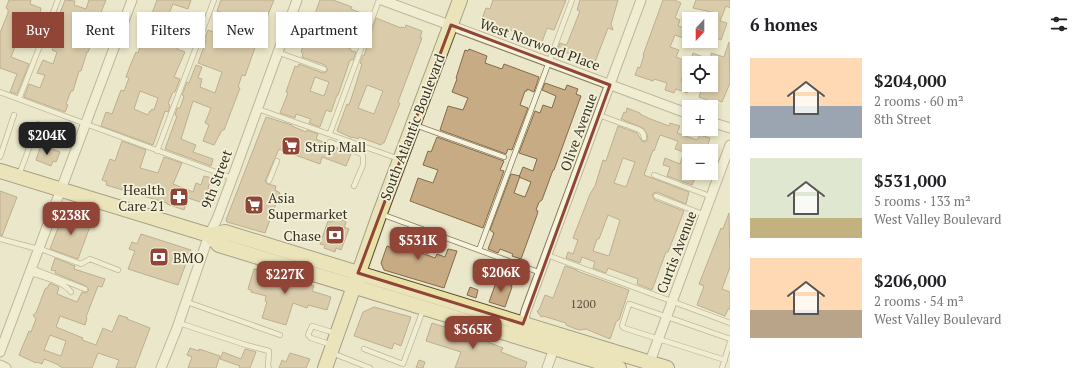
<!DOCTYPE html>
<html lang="en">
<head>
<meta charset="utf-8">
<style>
  body { margin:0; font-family:"PT Serif",serif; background:#f6f6f6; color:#202124; height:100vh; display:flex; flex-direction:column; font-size:15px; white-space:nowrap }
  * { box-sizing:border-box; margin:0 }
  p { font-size:13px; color:#757577 }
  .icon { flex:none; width:22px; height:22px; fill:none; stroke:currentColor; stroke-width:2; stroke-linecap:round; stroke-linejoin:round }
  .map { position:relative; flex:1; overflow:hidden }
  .details { display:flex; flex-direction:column; background:#fff; width:360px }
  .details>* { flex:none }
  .hud { position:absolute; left:12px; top:12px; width:380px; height:36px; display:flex; gap:8px }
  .needle { width:26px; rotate:201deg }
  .controls { position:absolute; left:682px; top:12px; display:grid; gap:8px }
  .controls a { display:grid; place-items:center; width:36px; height:36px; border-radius:0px; background:#fff; box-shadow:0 2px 6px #0003; font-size:20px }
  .price { position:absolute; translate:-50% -34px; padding:0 9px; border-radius:8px; background:#914536; color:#fff; font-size:13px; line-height:26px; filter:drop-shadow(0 1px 2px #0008) }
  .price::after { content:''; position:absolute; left:50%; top:24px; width:12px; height:9px; margin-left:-6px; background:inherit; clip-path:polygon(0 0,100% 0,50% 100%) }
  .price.selected { background:#222; color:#fff }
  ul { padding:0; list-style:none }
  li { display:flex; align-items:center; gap:12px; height:100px; padding:0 20px }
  li span { display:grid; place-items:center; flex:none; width:112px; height:80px; border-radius:0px; color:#555 }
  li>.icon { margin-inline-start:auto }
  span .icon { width:48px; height:48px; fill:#fffc; stroke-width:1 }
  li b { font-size:17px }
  h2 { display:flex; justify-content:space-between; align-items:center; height:48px; padding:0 20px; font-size:17px }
  .pill { padding:0 14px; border-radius:0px; background:#fff; box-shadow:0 2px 6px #0003; font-size:14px; line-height:36px }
  .pill.selected { background:#914536; color:#fff }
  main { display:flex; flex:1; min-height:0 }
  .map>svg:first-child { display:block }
  .building { fill:#c6ab85; stroke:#846b48; fill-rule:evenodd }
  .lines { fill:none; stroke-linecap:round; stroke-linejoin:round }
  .lane-casing { stroke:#877c60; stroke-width:6 }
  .street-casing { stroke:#877c60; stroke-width:11 }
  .primary-casing { stroke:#564a34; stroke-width:16 }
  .lane { stroke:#f7f4de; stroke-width:4.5 }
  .street { stroke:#f7f4de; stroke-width:9 }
  .primary { stroke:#eae1a7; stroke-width:14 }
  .marked { fill:none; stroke:#914536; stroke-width:3; stroke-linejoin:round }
  .labels { text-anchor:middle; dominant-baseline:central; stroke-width:3.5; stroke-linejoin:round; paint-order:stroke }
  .number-label { font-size:12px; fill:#5c503b }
  .street-label { font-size:14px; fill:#393122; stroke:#f3f1da }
  .poi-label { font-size:14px; fill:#393122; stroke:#f3f1da; text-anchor:start }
</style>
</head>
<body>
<main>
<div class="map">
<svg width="730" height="368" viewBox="0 0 730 368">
  <rect width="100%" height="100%" fill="#ebe7cb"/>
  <path class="building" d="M9,0H31L30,4L41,8L40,14L36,13L32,26L42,29L36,43L19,37L11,57L29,64L17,94L10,92L17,74L0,68V33L8,13V9L6,8Z
    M65,0L75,1L74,5L86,9L89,0H106L100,15L99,19L101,20L88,52H87L81,71H79L73,91H71L66,104L68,105L65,112L24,97L29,84L40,88L45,75L37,73L43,60L53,64L57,52L52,50L59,33L53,31Z
    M157,0H191L188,9L173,4L167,18L170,20L169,22L185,28L187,23L196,27L192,39L183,36L177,49L185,52L174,77L180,79L175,92H173L168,104L170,105L168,112L165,111L153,145L101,126L106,112L112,114L121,90L124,91L129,78L126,77L130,66L136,52L138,53L143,38H145L150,24H148ZM140,91L158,98L154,110L152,109L151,111H150L148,115L134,109Z
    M221,0H274L258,39L245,76L242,75L238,87L240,88L224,130H222L214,145L203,141L209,125L205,123L211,108L193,101L181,139L196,145L193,152L213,159L211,166L165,149L177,116L175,115L177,108H180L184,96L182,95L187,82L189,83L196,65L202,67L198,78L202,79L200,87L215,93L222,72L198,63L206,41L204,40L208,30L216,33L219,27L234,32L239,19L217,11Z
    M320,0H333L352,7L351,9L369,16L362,36L357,35V33L344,29L339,44L351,49V51L356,52L353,60H350L338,95H337L331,112L326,110L320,127L309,123L311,119L296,114L295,118L280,113L288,93L286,92L295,66L298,67L299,64L323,73L326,72L328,70L325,65L302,57L303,53L301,52ZM315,77L329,82L324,96L310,91Z
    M493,0H566L554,30L547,28L542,42L523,37V35L510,30L509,33L501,30V28L481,21L486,8L490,9Z
    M580,0H618L611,24L613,30L608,28L595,62L588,59L587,61L558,49L560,43L566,45L567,44L580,11L577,10Z
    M663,0H675L681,3L675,18L680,20L678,26L689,29L686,39L675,35L670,47L679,50L676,57L688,62L681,81L690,85L687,93L676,89L674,93L665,90L667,83L654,79L653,81L635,75L638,67L640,68L644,55H643Z
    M696,0H730V8L726,6L720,21L727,23L721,40L711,36V19H709L711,12L693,8Z
    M376,18L401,28V27L405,28L406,25L422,31L420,38H422L398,102L400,103L384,143H382L381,145L359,137L358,139L353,137L352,138L337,131L347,104L349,105L355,87L362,64L360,63L363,55L364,56ZM367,85L383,91L374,114L358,108Z
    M729,42L730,83L722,102L717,100L716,102L714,101L713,102L699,97L703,85H711V63H699L691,60L693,53L711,60V53L724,57Z
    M469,49L487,56L485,63L502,69L504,64L539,77L534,92L527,89V91H525L520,105L528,108L512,150L508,149L506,154L440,130L448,106L463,110L468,98L452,92L457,79L456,78L465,50L468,51Z
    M545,83L565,90L567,85L578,89L576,94L581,96L554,170H553L542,200L539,202L536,210L538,211L537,215L521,259L512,256L513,254L500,249L498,253L488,249L494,233L490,230L511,174L520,176L514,193L525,197L531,182L519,177L523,167L533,171L537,159L519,153L535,111L540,113L543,105L552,108L556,96L542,90Z
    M627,108L640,113V114L648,118L669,126L670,123L680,126L677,133L697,140L700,135L710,138L706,151H689L688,171L689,173H694L692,178H695L692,185L667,176L670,167L663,165L665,158L680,164L684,152L675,149L678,141L660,135L654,151L653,150L644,175L689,192L686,204L657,192L654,193L652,195L655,200L684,211L668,252H666L652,290L637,284L638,279L608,268L606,273L593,268L595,262L582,257L580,263L566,258L568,252L573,254L578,240L573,238L580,220L590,194L595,186L603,160L606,161L618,126L637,133L642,141L645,142L648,139L647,134L643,128L621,119L624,112L626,113ZM623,158L635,162L626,187L614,183ZM608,215L620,220L609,256L593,251L597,239H599Z
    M266,117L292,125V126L306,132L307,130L318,134L316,139L339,149L343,148L344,145L342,143L350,145L346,146L344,149L345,152L351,154L346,166L322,157L320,164L279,149L265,181L267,184L276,186L275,190L280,193L265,233L227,222L226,220Z
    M437,137L504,161L500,170L504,171L483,228L410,201L418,178L433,183L438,170L423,165L428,151L431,152Z
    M122,141L146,150L140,168L158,173L164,157L182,163L173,184L193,192L196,183L201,185L204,176L212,178L208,188L213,190L209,201L204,199L203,203L188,198L184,210L167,204V203L106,185L107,182L102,180L110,159L115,161Z
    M41,145L60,152L56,162L53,161L51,166L36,160Z
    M0,191L17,197L2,236L0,235Z
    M729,213L730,267L722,289L730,292V309H728L725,316L697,305L704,286L699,284L721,228L723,229Z
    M63,215L77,220L78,216L92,221L78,259L50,249Z
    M333,218H335L345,221L346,223L344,227L349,229L341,250L336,248L335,252L324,248L325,245L320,244L328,221L332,222Z
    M409,228L425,234L419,252L435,258L437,254L445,257L448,249L457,251L444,288L384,270L381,263L387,246L400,251Z
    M141,234L191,250L178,285L128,269L135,251L129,249L132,242L137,244Z
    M55,258L75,266L74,269L105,279L102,287L98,286L86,317L87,318L85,325L60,316L56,327L83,338L82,340L96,345L103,328L112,332L119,315L128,318L127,319L150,328L135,368H116L119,360L98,353L92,368H63L59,366V365L44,359L42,364L37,362L36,363L19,355L29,331L31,332L36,319L33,315L36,313L45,289L47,288L50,283L59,287L57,294L77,302L82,292L86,293L89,290L86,286L55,273L56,271L51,270ZM50,335L66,341L61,356L44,350Z
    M565,266L577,270V271L629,290L619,320H618L616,322L610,339L586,329L580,330L576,329L566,325V323L543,316L541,317L537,311L539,310L545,295L553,298Z
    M254,269L314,286L312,291L331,297L327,310L308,305L307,308L293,303L286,325L262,318L267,302L265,301L266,296L251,292V290L248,289Z
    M498,277L505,280L504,281L512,285L511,287H512L505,307L489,302Z
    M470,287L478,290L476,298L467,295Z
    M374,307L411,317L401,346L394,343L392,349L354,336L363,312Z
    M432,323L467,334L503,348L501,352L527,362L525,368H455L461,352L426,341Z
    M190,348L199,351V349L220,356L216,368H188L192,357L187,355Z
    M245,349L256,352L250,368H239L240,366L220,359L223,352L241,359Z
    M290,353L310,359L306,368H279L282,360L286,362Z
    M419,360L425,362L423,368H416Z"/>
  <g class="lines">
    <defs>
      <path id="lane" d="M277,52L324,69
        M0,92L232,178
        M19,99L58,0
        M258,109L399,159
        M599,115L626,125
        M415,125L504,157
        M629,126C636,129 644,129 644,138
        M330,133L379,0
        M330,142L340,146
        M348,149L360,153L363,156V165L354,186
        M157,151L214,0
        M0,157L14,115
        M19,175L38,124
        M654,175L712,197
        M269,181L277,161
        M656,196L705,215
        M381,214L541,273
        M0,239L38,249
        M38,248L81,264L90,259L118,270
        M479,250L572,0
        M427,251L433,233
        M547,255L730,323
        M31,268L85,289
        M30,273C43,277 63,281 71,292
        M187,302L280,335
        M179,323L246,345L269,351L268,367L269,368
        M332,345L311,338L308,335L312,326L335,333
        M364,349L403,364L423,310
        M332,353L370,368
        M725,360L624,328L622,326L629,304H630L730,339
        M722,368L730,342"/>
      <path id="street" d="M382,0L689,114
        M711,122L730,128
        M522,327L526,311L641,0
        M0,352L132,0
        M0,365L6,368
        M648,367L730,145
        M161,368L177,328L209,235L217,219L236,168L297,0
        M547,368L556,343"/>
      <path id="primary" d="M0,171L209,235L225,232L667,368
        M209,235L219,245L619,368
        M325,368L380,213L460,0"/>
    </defs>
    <use href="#lane" class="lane-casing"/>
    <use href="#street" class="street-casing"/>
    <use href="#primary" class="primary-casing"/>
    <use href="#lane" class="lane"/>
    <use href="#street" class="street"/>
    <use href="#primary" class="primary"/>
  </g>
  <path d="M0 0H730V368H0ZM451,25L610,85L523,324L358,273Z" fill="#ebe7cb" fill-opacity=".55" fill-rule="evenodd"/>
  <path class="marked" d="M451,25L610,85L523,324L358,273Z"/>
  <defs>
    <symbol id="supermarket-square" viewBox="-11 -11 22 22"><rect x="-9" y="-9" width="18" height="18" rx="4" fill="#914536" stroke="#f3f1da"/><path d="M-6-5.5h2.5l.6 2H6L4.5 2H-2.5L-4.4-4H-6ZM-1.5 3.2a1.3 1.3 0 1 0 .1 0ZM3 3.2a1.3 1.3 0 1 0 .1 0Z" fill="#fff"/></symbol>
    <symbol id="pharmacy-square" viewBox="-11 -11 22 22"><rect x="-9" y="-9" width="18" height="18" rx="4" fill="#914536" stroke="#f3f1da"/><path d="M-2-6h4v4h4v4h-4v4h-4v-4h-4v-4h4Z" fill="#fff"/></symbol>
    <symbol id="bank-square" viewBox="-11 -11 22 22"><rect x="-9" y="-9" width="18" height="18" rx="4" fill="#914536" stroke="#f3f1da"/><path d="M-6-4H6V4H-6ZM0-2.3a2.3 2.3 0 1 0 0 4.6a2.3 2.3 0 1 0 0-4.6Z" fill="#fff"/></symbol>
  </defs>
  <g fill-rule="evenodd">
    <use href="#supermarket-square" x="280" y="135" width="22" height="22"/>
    <use href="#pharmacy-square" x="168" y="186" width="22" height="22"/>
    <use href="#supermarket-square" x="243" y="194" width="22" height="22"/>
    <use href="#bank-square" x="324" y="224" width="22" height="22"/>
    <use href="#bank-square" x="148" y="246" width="22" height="22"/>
  </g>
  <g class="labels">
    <g class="number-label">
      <text x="583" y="303">1200</text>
    </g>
    <g class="street-label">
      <text transform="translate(540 44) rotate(20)">West Norwood Place</text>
      <text transform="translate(412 127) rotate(-69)">South Atlantic Boulevard</text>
      <text transform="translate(578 132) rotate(-70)">Olive Avenue</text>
      <text transform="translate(216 179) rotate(-69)">9th Street</text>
      <text transform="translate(676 252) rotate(-69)">Curtis Avenue</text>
    </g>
    <g class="poi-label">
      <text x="305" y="146">Strip Mall</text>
      <text x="165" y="189" text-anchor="end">Health<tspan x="165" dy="16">Care 21</tspan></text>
      <text x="268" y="197">Asia<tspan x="268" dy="16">Supermarket</tspan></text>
      <text x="321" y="235" text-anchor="end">Chase</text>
      <text x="173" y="257">BMO</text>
    </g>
  </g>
</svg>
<div class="controls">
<a><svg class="needle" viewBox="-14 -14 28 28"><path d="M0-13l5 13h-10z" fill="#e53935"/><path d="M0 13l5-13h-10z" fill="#757577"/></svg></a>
<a><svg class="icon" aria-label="locate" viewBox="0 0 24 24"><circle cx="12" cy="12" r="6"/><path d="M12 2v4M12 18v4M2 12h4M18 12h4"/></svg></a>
<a>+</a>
<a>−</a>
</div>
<b class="price selected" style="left:47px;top:156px">$204K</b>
<b class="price" style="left:71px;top:236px">$238K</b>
<b class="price" style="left:418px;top:261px">$531K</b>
<b class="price" style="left:501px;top:293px">$206K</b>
<b class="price" style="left:285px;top:295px">$227K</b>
<b class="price" style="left:473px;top:350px">$565K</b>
<div class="hud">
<a class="pill selected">Buy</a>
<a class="pill">Rent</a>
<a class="pill">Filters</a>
<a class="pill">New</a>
<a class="pill">Apartment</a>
</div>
</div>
<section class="details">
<h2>6 homes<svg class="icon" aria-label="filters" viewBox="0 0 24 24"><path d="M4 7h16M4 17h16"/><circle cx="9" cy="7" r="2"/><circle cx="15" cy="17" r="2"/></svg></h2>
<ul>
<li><span style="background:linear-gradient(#ffd9b3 60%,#9aa5b1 0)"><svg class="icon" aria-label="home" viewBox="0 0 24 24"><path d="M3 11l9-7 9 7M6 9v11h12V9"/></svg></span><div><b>$204,000</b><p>2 rooms · 60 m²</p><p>8th Street</p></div></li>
<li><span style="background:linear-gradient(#dfe7d0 75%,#c2b280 0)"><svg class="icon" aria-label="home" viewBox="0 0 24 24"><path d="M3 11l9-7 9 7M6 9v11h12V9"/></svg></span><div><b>$531,000</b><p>5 rooms · 133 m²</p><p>West Valley Boulevard</p></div></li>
<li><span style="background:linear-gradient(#ffd9b3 65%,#b9a48a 0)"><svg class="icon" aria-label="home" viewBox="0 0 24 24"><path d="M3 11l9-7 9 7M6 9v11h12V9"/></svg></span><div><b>$206,000</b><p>2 rooms · 54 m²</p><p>West Valley Boulevard</p></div></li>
</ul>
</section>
</main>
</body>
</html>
